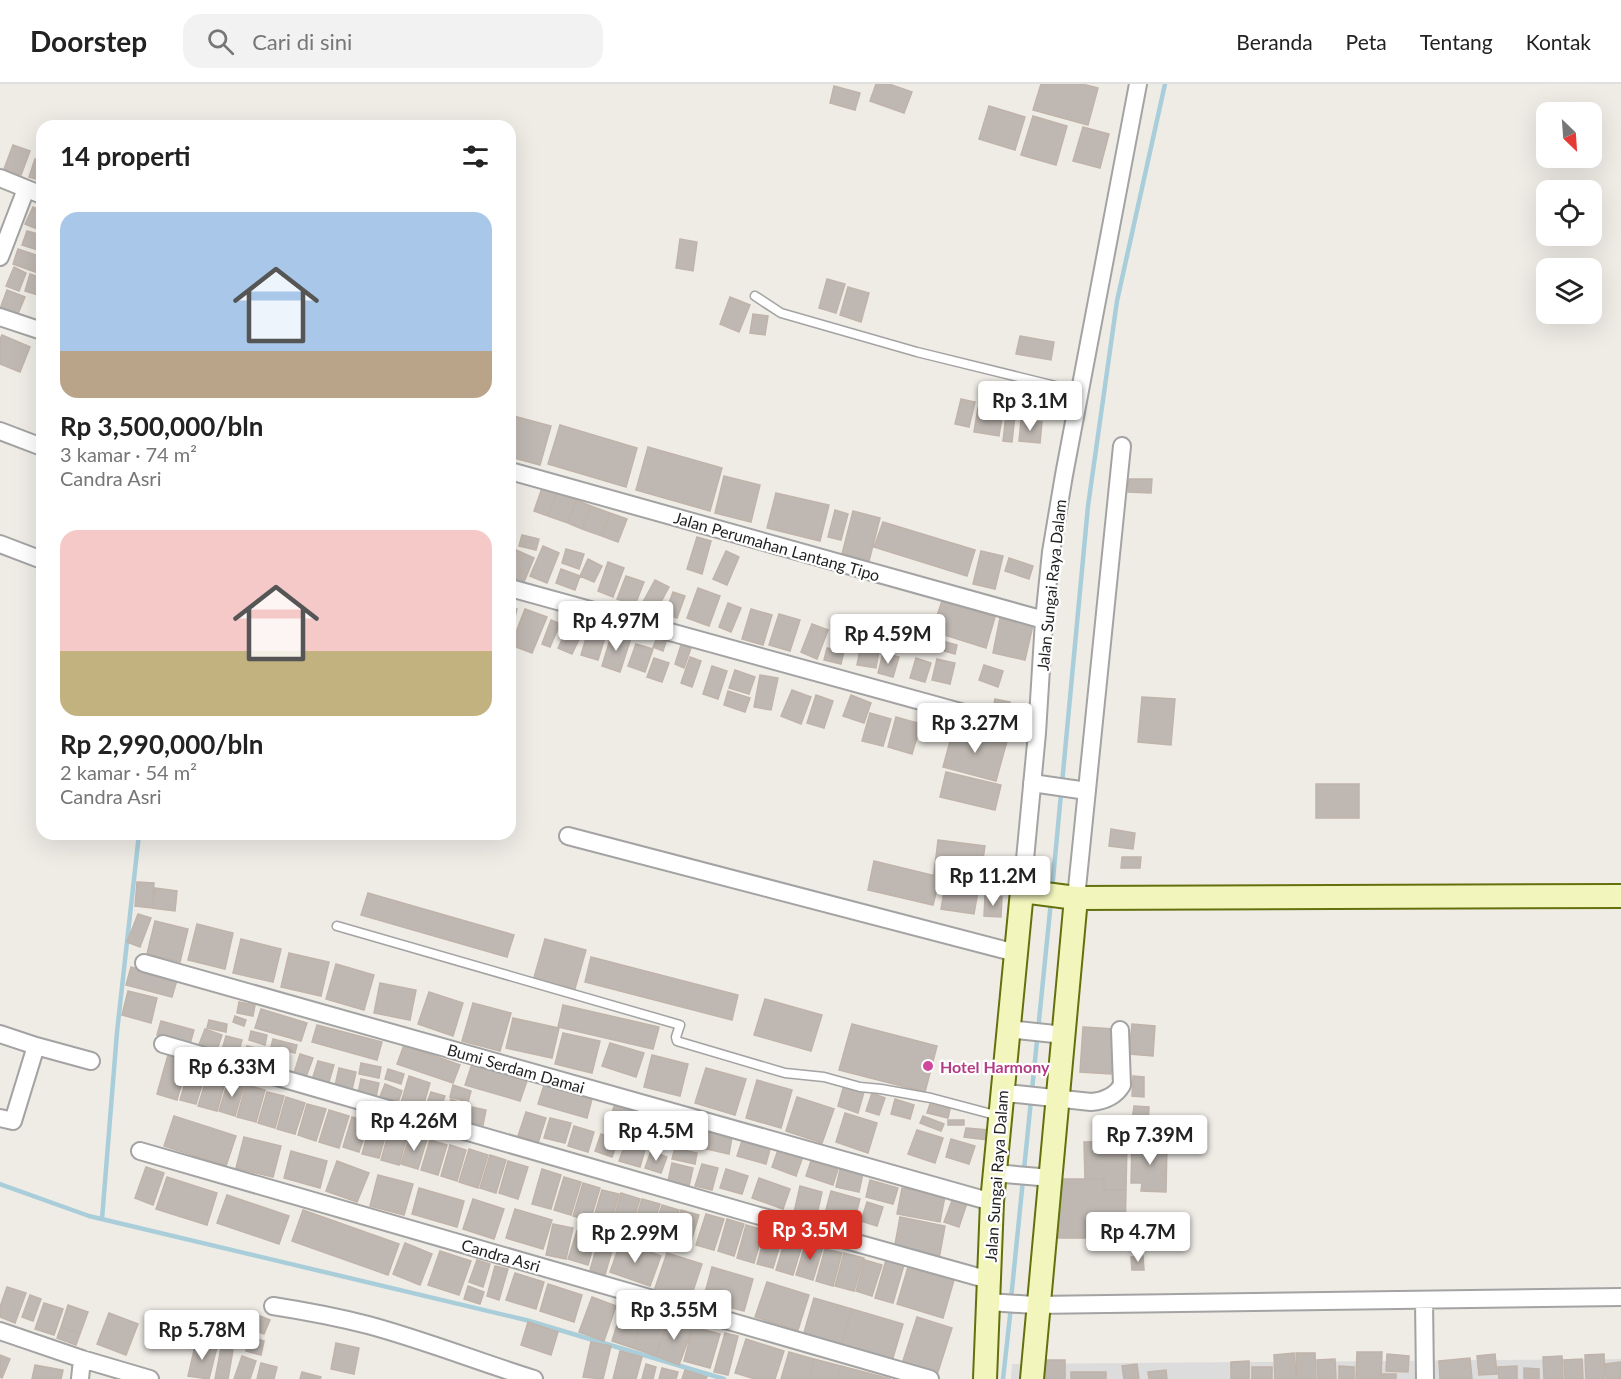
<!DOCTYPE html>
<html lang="id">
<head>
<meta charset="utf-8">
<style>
  body { margin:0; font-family:Lato,sans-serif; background:#f2f2f2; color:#222; height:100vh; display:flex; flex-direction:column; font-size:22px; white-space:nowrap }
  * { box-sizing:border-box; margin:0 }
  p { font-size:20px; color:#767676 }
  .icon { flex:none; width:33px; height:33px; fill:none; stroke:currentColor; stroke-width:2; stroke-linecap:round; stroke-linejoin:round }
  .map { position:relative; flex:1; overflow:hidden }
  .sheet { position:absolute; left:36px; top:36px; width:480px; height:720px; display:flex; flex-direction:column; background:#fff; border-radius:18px; box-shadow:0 6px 24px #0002 }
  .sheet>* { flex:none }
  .needle { width:39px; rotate:155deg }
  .fabs { position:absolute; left:1536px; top:18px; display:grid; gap:12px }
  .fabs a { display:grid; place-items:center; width:66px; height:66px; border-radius:12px; background:#fff; box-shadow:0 6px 24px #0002; font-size:30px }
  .price { position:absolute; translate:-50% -51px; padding:0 14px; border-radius:6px; background:#fff; color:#222; font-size:20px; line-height:39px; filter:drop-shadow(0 2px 3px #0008) }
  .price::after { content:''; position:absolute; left:50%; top:36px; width:18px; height:14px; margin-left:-9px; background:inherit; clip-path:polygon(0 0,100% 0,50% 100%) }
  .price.on { background:#d93025; color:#fff }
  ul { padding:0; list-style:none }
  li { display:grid; align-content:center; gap:12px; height:318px; padding:0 24px }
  li span { display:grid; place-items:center; height:186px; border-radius:18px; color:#555 }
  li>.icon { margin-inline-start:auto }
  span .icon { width:108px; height:108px; fill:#fffc; stroke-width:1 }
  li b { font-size:26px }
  h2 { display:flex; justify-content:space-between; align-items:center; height:72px; padding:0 24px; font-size:26px }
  header { display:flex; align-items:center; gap:36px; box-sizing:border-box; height:84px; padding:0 30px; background:#fff; border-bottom:2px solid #e0e0e0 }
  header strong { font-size:28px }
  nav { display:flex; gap:33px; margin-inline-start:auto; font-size:21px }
  .search { width:420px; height:54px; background:#f2f2f2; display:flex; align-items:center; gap:15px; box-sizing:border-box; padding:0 21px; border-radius:18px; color:#767676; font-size:22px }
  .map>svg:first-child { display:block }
  .residential { fill:#dddcdc }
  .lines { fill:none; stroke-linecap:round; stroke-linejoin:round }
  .stream { stroke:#a9ceda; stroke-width:4.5 }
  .building { fill:#bfb8b2; stroke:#c0b3a9; stroke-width:1.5 }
  .lane-casing { stroke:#a3a3a3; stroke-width:11 }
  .street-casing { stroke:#a3a3a3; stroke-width:20 }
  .secondary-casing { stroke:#64700c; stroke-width:26 }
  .lane { stroke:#fff; stroke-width:8 }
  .street { stroke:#fff; stroke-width:16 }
  .secondary { stroke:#f2f6bd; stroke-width:22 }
  .hotel-dot { fill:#d1479c; stroke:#fff; stroke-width:2 }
  .labels { text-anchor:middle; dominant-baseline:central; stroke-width:4.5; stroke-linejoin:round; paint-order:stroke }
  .street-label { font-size:16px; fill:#1f1f1f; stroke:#fff }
  .hotel-label { font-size:16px; font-weight:bold; fill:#b23c85; stroke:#fff; text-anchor:start }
</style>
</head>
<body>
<header>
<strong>Doorstep</strong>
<div class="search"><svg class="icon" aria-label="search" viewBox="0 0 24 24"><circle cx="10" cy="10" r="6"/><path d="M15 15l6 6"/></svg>Cari di sini</div>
<nav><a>Beranda</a><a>Peta</a><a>Tentang</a><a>Kontak</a></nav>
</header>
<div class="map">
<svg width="1621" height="1295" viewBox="0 0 1621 1295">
  <rect width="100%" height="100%" fill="#efece6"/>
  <path class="residential" d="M1621,1275V1295H1011L1012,1280Z"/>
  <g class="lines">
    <path class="stream" d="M1052,806L1088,422L1117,217L1165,0
      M0,1100L89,1132L526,1236L724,1295
      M102,1135L117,948L139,750
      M1011,1215L1051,817
      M1003,1295L1011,1223"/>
  </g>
  <path class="building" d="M876,0H889L912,8L904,29L870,17Z
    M1041,0H1082L1098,4L1088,41L1033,26Z
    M834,2L860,9L855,26L830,19Z
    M989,22L1025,33L1015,66L979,55Z
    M1033,32L1067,42L1056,81L1021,71Z
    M1083,43L1109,50L1100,84L1073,77Z
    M13,61L30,67L21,91L4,85Z
    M35,75L42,77V97L29,93Z
    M33,123L42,128V147L25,140Z
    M27,147L42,151L41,167L22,161Z
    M680,155L697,158L693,187L676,184Z
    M18,165L42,173L38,189L13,180Z
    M14,183L26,189L19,207L6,202Z
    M30,190L42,194L38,211L25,207Z
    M827,195L845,200L836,229L819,224Z
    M848,203L869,209L861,238L840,231Z
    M7,206L25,213L17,232L0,225Z
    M730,213L750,221L739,248L720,240Z
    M753,230L768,232L765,251L750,249Z
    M2,251L30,263L20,288L0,280V255Z
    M1020,252L1054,258L1051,276L1016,270Z
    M1014,303L1052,305L1051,327L1013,326Z
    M961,315L975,318L969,343L955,340Z
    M978,324L1003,328L999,352L974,348Z
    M1006,330L1015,331L1012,358L1003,357Z
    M510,331L551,342L540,381L510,373Z
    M1021,336L1042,338L1040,359L1019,357Z
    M560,341L637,364L626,403L548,380Z
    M648,363L722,384L710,427L636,406Z
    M724,392L760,401L751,438L715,429Z
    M1129,395H1152L1151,409L1128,408Z
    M542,404L557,409L548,432L534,427Z
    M557,409L576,416L568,439L548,432Z
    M776,409L829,421L820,457L767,444Z
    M576,416L591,422L582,445L568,439Z
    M591,422L610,429L602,452L582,445Z
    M835,426L848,430L841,456L828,453Z
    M853,427L880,434L869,477L842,470Z
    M610,429L627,435L618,458L602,452Z
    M883,438L975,466L967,492L874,463Z
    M522,451L539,455L536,466L519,462Z
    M697,453L711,457L702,490L687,485Z
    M543,462L559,469L547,499L530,492Z
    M566,465L584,470L579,485L562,479Z
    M516,466L534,474L524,498L510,492V481Z
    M726,467L739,473L727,501L713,495Z
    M981,467L1003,472L995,505L973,500Z
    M1009,474L1033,482L1029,495L1005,487Z
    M588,475L602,482L594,498L580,492Z
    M608,478L624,484L613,513L598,507Z
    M561,485L580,492L575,506L556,499Z
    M626,492L644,498L635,521L617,515Z
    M655,496L669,503L656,527L642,520Z
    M698,504L720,512L709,542L687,534Z
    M673,508L685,512L677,534L665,530Z
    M942,517L995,533L986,564L932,547Z
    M728,519L741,524L731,548L719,543Z
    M510,523L517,525L512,545L510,544Z
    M525,525L547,533L532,569L511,561Z
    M751,525L772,531L763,561L742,555Z
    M779,530L800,536L790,567L769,561Z
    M1000,534L1033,541L1025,576L993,569Z
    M551,536L560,540L550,563L542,560Z
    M570,539L584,545L572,570L558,564Z
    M812,540L828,546L817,575L801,568Z
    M589,544L606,550L598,576L581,571Z
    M612,549L631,554L620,588L602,582Z
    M863,551L881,555L876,584L857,581Z
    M657,554L666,558L663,567L653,563Z
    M932,554L957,561L955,570L930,563Z
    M636,560L653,565L645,588L628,582Z
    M681,561L691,564L684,584L675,580Z
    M827,564L844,567L841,580L824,576Z
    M883,569L899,573L893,593L878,589Z
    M690,573L701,577L692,603L681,599Z
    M654,574L669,579L662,598L647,593Z
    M916,574L931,579L925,598L910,594Z
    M937,575L955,579L950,600L932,596Z
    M984,581L1003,587L998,603L979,596Z
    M712,582L727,587L718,615L703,610Z
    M735,586L755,593L749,610L729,604Z
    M760,591L778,594L771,626L754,623Z
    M792,606L811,613L801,640L781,632Z
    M728,607L750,614L745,628L724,621Z
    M816,611L833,617L824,644L807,639Z
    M851,611L871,619L864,639L843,632Z
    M1142,613L1175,615L1171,661L1138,658Z
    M995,615L1010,618L1007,632L992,629Z
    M870,629L891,635L883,662L862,657Z
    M896,633L921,640L912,670L888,663Z
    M954,643L1007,657L996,697L943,683Z
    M946,688L1001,701L995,726L940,713Z
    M1316,700H1359V734H1316Z
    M1111,745L1135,749L1133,765L1109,762Z
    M938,756L985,762L980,795L934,790Z
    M1122,773H1141L1140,784H1121Z
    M874,777L940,793L933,821L868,806Z
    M137,798L154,799L152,824L135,822Z
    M945,802L978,807L974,830L941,825Z
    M155,804L177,807L175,827L152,824Z
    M368,809L514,851L507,873L361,831Z
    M985,812L1002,813L1001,833L984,832Z
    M138,830L151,834L140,863L127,858Z
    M155,837L188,845L180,878L147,870Z
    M197,840L233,849L225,885L188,876Z
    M241,855L281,865L273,898L233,889Z
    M545,855L586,866L574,908L533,897Z
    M289,869L329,878L321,912L281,903Z
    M591,873L738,911L732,936L585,898Z
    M336,880L374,891L364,926L326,915Z
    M131,883L177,896L172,913L126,901Z
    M380,899L416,906L410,936L374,929Z
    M128,907L157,914L151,939L122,931Z
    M429,908L463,919L453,952L418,940Z
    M765,915L822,931L811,967L754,951Z
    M239,918L255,921L253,932L237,929Z
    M473,919L511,929L500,967L462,957Z
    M563,921L659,943L653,965L558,943Z
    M261,925L307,939L301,957L255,944Z
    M235,932L246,936L244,942L233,938Z
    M513,934L559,944L552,974L506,964Z
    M209,936L227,940L226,948L207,944Z
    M161,937L194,946L190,960L157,951Z
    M852,940L937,962L925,1008L839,986Z
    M1132,940L1155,942L1153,972L1129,970Z
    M317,941L382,958L377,976L312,958Z
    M1083,943L1115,945L1111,990L1080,988Z
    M205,945L222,951L216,969L198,963Z
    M251,947L267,951L265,961L249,956Z
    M563,949L600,957L592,989L555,980Z
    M226,952L242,956L237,973L221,969Z
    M273,955L297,961L295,969L271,963Z
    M610,959L644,969L636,993L602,982Z
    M404,961L460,981L453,999L397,980Z
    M247,962L265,966L261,981L243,976Z
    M269,967L285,971L282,983L265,978Z
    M300,970L313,974L306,993L294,989Z
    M168,971L188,977L177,1016L157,1010Z
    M652,971L688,980L680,1012L644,1003Z
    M318,977L334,981L328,1001L312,996Z
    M361,979L381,983L379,994L359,990Z
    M472,980L527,997L520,1017L465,1001Z
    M339,984L356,988L352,1006L335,1002Z
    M706,984L746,995L735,1031L695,1019Z
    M388,985L404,990L401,1000L385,995Z
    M189,986L205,991L196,1020L180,1016Z
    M208,990L226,995L217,1027L198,1022Z
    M409,992L430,999L422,1026L401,1019Z
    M1133,992L1144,993V1013L1132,1012Z
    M361,995L379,999L376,1013L358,1009Z
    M757,996L792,1006L781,1044L746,1034Z
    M228,997L244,1002L235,1032L219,1027Z
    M385,1000L402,1007L397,1021L379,1015Z
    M246,1001L265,1006L256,1038L237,1033Z
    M453,1001L471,1007L468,1018L450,1013Z
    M544,1001L592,1015L587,1034L538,1020Z
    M844,1001L864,1008L858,1029L838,1022Z
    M267,1008L284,1012L275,1044L258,1039Z
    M431,1008L445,1012L440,1026L426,1022Z
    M872,1009L885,1014L879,1031L866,1027Z
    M286,1013L305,1019L295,1050L277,1045Z
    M797,1013L834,1025L822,1059L786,1047Z
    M451,1015L468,1022L463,1036L446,1029Z
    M895,1015L914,1021L910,1035L891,1030Z
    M307,1020L326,1025L316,1057L298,1051Z
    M615,1020L665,1036L659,1052L609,1037Z
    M930,1020L950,1025L948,1034L927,1029Z
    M1134,1022L1149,1023L1148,1039L1132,1037Z
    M472,1023L486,1026L483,1041L469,1038Z
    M329,1026L349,1032L339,1064L319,1058Z
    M526,1028L546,1034L538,1059L518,1052Z
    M845,1029L877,1039L868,1069L836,1058Z
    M174,1032L236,1052L226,1082L164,1062Z
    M923,1032L944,1040L941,1047L920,1039Z
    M352,1033L369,1038L359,1068L343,1063Z
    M550,1034L571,1039L565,1059L544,1054Z
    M948,1036H964V1041H948Z
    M371,1038L388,1043L379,1074L362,1070Z
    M677,1041L700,1047L697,1062L674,1057Z
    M574,1042L594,1048L588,1068L568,1062Z
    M390,1044L408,1049L399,1081L381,1076Z
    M966,1044L989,1046L988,1056L964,1053Z
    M917,1046L943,1054L935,1079L908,1070Z
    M705,1048L732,1053L729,1070L702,1064Z
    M410,1050L427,1055L418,1085L401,1080Z
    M601,1050L618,1056L612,1073L595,1067Z
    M244,1053L281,1062L273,1093L236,1084Z
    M951,1055L975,1062L969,1080L946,1073Z
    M430,1056L447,1061L438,1091L421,1086Z
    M742,1057L770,1065L766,1080L737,1072Z
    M1127,1057L1126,1106H1104V1095H1085L1084,1058Z
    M1132,1059L1167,1060L1166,1108L1141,1107L1142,1099H1131Z
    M625,1060L645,1066L640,1083L619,1077Z
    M450,1061L466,1066L457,1097L441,1092Z
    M675,1064L697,1069L695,1080L672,1075Z
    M469,1065L488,1071L478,1104L459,1098Z
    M778,1066L802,1075L796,1092L772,1083Z
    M291,1067L327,1077L320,1104L284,1094Z
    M651,1067L667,1073L661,1089L645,1084Z
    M490,1071L506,1076L496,1109L480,1104Z
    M337,1077L369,1089L357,1118L326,1107Z
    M508,1077L528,1083L518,1115L499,1109Z
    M811,1077L838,1085L833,1101L806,1092Z
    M672,1079L693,1084L689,1102L668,1097Z
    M702,1080L718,1084L712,1106L695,1102Z
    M146,1083L164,1089L153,1121L135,1114Z
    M542,1085L561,1091L551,1125L532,1120Z
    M726,1085L748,1092L742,1110L720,1104Z
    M840,1085L863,1089L859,1108L836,1103Z
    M378,1091L413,1100L404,1131L370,1122Z
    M167,1093L217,1109L207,1141L156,1125Z
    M564,1093L581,1098L571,1131L554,1126Z
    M759,1094L790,1105L783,1125L752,1114Z
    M1059,1095H1104V1106H1126L1125,1154H1058Z
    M870,1096L898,1104L893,1120L866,1113Z
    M583,1099L600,1104L590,1137L573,1132Z
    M800,1102L822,1108L815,1139L793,1133Z
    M419,1104L464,1117L457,1143L412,1130Z
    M902,1104L945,1112L940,1138L897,1130Z
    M602,1106L619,1110L610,1141L593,1136Z
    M831,1107L860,1115L851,1149L822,1141Z
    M621,1109L640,1115L630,1147L612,1141Z
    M227,1111L289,1132L279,1160L217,1139Z
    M953,1114L967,1119L959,1143L944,1138Z
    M473,1115L504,1125L494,1155L463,1145Z
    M642,1115L660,1120L650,1153L632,1148Z
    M867,1118L883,1123L877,1142L861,1137Z
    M662,1121L679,1126L669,1158L652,1153Z
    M515,1125L552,1136L543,1165L506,1154Z
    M303,1126L399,1160L388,1191L292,1157Z
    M681,1126L699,1131L689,1164L671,1159Z
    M706,1130L724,1135L714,1166L696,1161Z
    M900,1133L945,1142L939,1175L894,1166Z
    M727,1135L744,1140L734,1172L718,1167Z
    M553,1140L573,1144L566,1175L546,1171Z
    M746,1141L764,1146L754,1179L737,1174Z
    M577,1147L596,1152L588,1181L568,1175Z
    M766,1147L783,1151L773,1184L757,1180Z
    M600,1152L615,1156L605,1191L590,1186Z
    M786,1153L803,1158L793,1191L776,1186Z
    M621,1157L661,1172L650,1202L610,1188Z
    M806,1158L823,1163L813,1196L796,1191Z
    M405,1159L432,1170L420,1201L393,1190Z
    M825,1165L842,1169L833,1202L816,1197Z
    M440,1167L471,1177L459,1211L428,1201Z
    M667,1169L702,1180L689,1219L654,1207Z
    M844,1169L864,1174L854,1207L835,1202Z
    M1143,1172L1144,1186H1132L1131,1173Z
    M477,1176L490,1180L483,1203L469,1198Z
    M865,1176L882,1181L872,1212L856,1207Z
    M886,1176L904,1181L893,1219L875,1214Z
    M495,1182L508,1185L499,1216L487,1212Z
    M712,1183L753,1195L744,1227L703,1216Z
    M908,1183L954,1196L943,1234L897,1220Z
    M515,1189L544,1198L536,1225L506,1216Z
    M767,1198L809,1211L798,1246L755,1233Z
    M548,1200L582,1211L574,1238L540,1227Z
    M468,1202L484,1208L480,1220L464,1215Z
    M7,1203L26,1209L15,1239L0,1233V1223Z
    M30,1211L41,1215L33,1237L22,1233Z
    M592,1213L616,1222L604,1257L579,1248Z
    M814,1214L852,1225L841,1263L803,1252Z
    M44,1219L63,1225L54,1251L35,1245Z
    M68,1221L88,1228L80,1250L61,1243Z
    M623,1222L644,1229L633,1264L612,1257Z
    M852,1225L903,1240L892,1277L841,1263Z
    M109,1229L138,1240L126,1271L97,1260Z
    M644,1229L668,1237L656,1272L633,1264Z
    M255,1230L270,1236L264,1250L249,1244Z
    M917,1233L952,1244L937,1291L902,1280Z
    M670,1234L693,1243L679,1281L656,1272Z
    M528,1238L558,1248L551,1271L521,1261Z
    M61,1243L80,1250L76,1261L57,1254Z
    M693,1243L720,1250L710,1284L684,1277Z
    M725,1249L738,1252L728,1291L714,1288Z
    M250,1253L264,1257L261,1271L246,1267Z
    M746,1255L784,1267L775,1295H755L735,1289Z
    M196,1258L217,1263L209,1295L188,1292Z
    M591,1258L611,1262L603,1295L583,1293Z
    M336,1259L359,1264L354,1290L331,1285Z
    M221,1264L233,1266L228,1295H215Z
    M620,1267L642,1273L636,1295H613Z
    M789,1268L814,1275L809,1295H781Z
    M1357,1268H1382L1381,1295L1356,1294Z
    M1294,1269L1296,1295H1275L1274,1271Z
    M1296,1269H1315L1316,1295H1297Z
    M1387,1270L1409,1272L1408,1288L1386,1287Z
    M1495,1270L1497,1290L1479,1291L1477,1272Z
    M1604,1270L1605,1295H1586L1585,1271Z
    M0,1271L10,1275L2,1294L0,1293Z
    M242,1272L256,1277L250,1295H234Z
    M1562,1272L1563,1295H1544L1543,1273Z
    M1470,1274L1472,1295H1440L1439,1277Z
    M814,1275L841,1282L837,1295H809Z
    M1335,1275L1336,1294L1318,1295L1317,1276Z
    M1582,1275L1583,1295H1565L1564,1276Z
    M1039,1276H1065V1295H1039Z
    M1249,1277V1295H1231V1278Z
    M1621,1278V1295H1607L1605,1280Z
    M261,1279L277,1283L274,1295H257Z
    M646,1280L656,1283L653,1295H642Z
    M1137,1280L1139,1295H1124L1122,1282Z
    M35,1281L63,1286L61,1295H32Z
    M841,1282L891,1295H837Z
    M1339,1282L1354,1283V1295H1339Z
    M1517,1282V1295H1499L1498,1283Z
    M1252,1283H1272V1295H1252Z
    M662,1284L678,1288L676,1295H659Z
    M1524,1284L1539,1285V1295H1524Z
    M685,1286L707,1293L706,1295H682Z
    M1166,1286L1167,1295H1149L1148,1288Z
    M302,1288L321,1293L320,1295H300Z
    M1071,1288H1106V1295H1071Z
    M1382,1290H1396V1295H1382Z"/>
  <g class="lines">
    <defs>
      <path id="lane" d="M755,212L781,229L917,268L1080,308
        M337,842L680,941L676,953L677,957L680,958L785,989L824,993L860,1003L881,1005L931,1014L999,1032"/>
      <path id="street" d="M0,94L42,111
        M0,173L26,105
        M0,233L42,247
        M0,347L42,363
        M510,387L1044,536
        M0,460L42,476
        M510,504L1037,649
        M1032,699L1087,707
        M568,752L1016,869
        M1022,807L1037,649L1044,536L1051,468L1064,391L1138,0
        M1076,814L1122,362
        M144,879L992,1118
        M1008,945L1064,951
        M0,950L36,962L91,977
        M163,960L756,1131L989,1196
        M1002,1010H1016L1091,1018C1104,1017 1115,1013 1122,1001L1120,946
        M0,1034L13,1037L36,962
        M140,1067L930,1295
        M994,1089L1051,1094
        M1424,1216L1425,1295
        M989,1218L1034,1221L1621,1213
        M273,1222C305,1227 337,1233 368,1241C424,1256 479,1278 534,1295
        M0,1247L82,1275L150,1295
        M80,1295L82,1275"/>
      <path id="secondary" d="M985,1295L992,1118L1022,807L1076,814L1621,812
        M1032,1295L1076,814"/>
    </defs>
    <use href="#lane" class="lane-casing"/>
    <use href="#street" class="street-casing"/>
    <use href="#secondary" class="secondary-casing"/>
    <use href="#lane" class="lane"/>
    <use href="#street" class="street"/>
    <use href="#secondary" class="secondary"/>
  </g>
  <circle class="hotel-dot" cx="928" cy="982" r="6"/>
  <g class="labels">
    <g class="street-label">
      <text transform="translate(777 462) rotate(16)">Jalan Perumahan Lantang Tipo</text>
      <text transform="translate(1051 501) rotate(-84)">Jalan Sungai Raya Dalam</text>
      <text transform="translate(516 984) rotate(16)">Bumi Serdam Damai</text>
      <text transform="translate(996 1092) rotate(-86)">Jalan Sungai Raya Dalam</text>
      <text transform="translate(501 1171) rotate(16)">Candra Asri</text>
    </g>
    <g class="hotel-label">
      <text x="940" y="982">Hotel Harmony</text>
    </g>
  </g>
</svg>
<div class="fabs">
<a><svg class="needle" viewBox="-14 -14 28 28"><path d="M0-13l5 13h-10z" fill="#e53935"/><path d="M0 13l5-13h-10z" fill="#767676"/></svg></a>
<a><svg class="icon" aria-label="locate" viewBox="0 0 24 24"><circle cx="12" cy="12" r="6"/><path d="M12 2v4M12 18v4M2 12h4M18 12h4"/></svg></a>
<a><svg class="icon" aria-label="layers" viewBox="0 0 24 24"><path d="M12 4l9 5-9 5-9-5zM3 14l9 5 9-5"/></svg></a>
</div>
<b class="price" style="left:1030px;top:348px">Rp 3.1M</b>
<b class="price" style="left:616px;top:568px">Rp 4.97M</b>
<b class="price" style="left:888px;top:581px">Rp 4.59M</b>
<b class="price" style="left:975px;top:670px">Rp 3.27M</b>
<b class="price" style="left:993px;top:823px">Rp 11.2M</b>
<b class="price" style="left:232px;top:1014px">Rp 6.33M</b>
<b class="price" style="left:414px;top:1068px">Rp 4.26M</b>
<b class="price" style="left:656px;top:1078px">Rp 4.5M</b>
<b class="price" style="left:1150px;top:1082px">Rp 7.39M</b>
<b class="price on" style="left:810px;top:1177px">Rp 3.5M</b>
<b class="price" style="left:1138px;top:1179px">Rp 4.7M</b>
<b class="price" style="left:635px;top:1180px">Rp 2.99M</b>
<b class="price" style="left:674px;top:1257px">Rp 3.55M</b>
<b class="price" style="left:202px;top:1277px">Rp 5.78M</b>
<section class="sheet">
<h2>14 properti<svg class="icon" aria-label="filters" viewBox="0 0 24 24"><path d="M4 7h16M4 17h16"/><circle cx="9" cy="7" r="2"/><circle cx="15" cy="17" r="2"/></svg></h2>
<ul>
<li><span style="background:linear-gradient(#a9c7e8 75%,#b9a48a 0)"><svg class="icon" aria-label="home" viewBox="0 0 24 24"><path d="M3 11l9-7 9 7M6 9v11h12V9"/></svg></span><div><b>Rp 3,500,000/bln</b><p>3 kamar · 74 m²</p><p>Candra Asri</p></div></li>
<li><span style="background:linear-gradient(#f6c9c9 65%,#c2b280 0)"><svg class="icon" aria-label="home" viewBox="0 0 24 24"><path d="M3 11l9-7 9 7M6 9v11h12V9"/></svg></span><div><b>Rp 2,990,000/bln</b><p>2 kamar · 54 m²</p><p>Candra Asri</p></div></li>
</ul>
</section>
</div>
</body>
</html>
